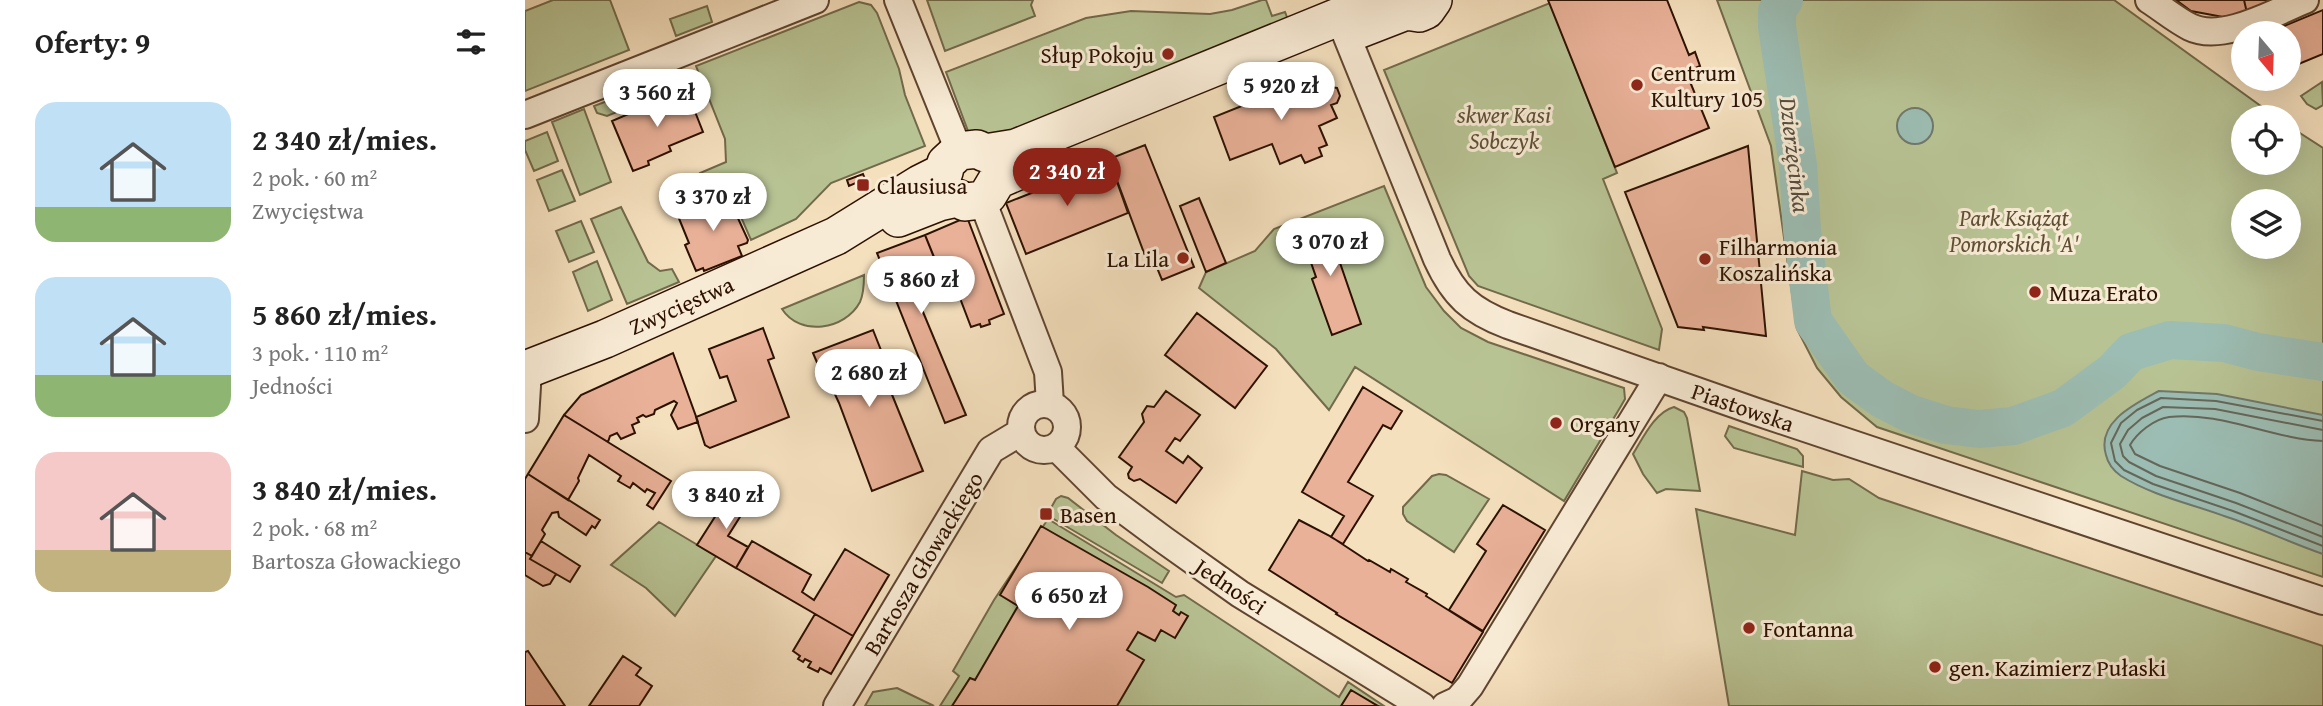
<!DOCTYPE html>
<html lang="pl">
<head>
<meta charset="utf-8">
<style>
  body { margin:0; font-family:"Gentium Book Plus",serif; background:#f2f2f2; color:#222; height:100vh; display:flex; flex-direction:column; font-size:26px; white-space:nowrap }
  * { box-sizing:border-box; margin:0 }
  p { font-size:23px; color:#767676 }
  .icon { flex:none; width:38px; height:38px; fill:none; stroke:currentColor; stroke-width:2; stroke-linecap:round; stroke-linejoin:round }
  .map { position:relative; flex:1; overflow:hidden }
  .side { display:flex; flex-direction:column; background:#fff; width:525px }
  .side>* { flex:none }
  .needle { width:46px; rotate:161deg }
  .fabs { position:absolute; left:1706px; top:21px; display:grid; gap:14px }
  .fabs a { display:grid; place-items:center; width:70px; height:70px; border-radius:50%; background:#fff; box-shadow:0 7px 28px #0002; font-size:35px }
  .price { position:absolute; translate:-50% -60px; padding:0 16px; border-radius:24px; background:#fff; color:#222; font-size:23px; line-height:46px; filter:drop-shadow(0 2px 4px #0008) }
  .price::after { content:''; position:absolute; left:50%; top:42px; width:21px; height:16px; margin-left:-10px; background:inherit; clip-path:polygon(0 0,100% 0,50% 100%) }
  .price.current { background:#8f2418; color:#fff }
  ul { padding:0; list-style:none }
  li { display:flex; align-items:center; gap:21px; height:175px; padding:0 35px }
  li span { display:grid; place-items:center; flex:none; width:196px; height:140px; border-radius:21px; color:#555 }
  li>.icon { margin-inline-start:auto }
  span .icon { width:84px; height:84px; fill:#fffc; stroke-width:1 }
  li b { font-size:30px }
  h2 { display:flex; justify-content:space-between; align-items:center; height:84px; padding:0 35px; font-size:30px }
  main { display:flex; flex:1; min-height:0 }
  .map>svg:first-child { display:block }
  .green { fill:#b8c394; stroke:#726a4a; stroke-width:2; fill-rule:evenodd }
  .water { fill:#9cbdb3; stroke:#70786b; stroke-width:2 }
  .lines { fill:none; stroke-linecap:round; stroke-linejoin:round }
  .shore { stroke:#64675a; stroke-width:2 }
  .river { stroke:#9cbdb3; stroke-width:38 }
  .building { fill:#e9b198; stroke:#2d1100; stroke-width:2 }
  .street-casing { stroke:#5f4530; stroke-width:30 }
  .secondary-casing { stroke:#2d1100; stroke-width:40 }
  .street { stroke:#f8ebd5; stroke-width:26 }
  .secondary { stroke:#f8ebd5; stroke-width:37 }
  .poi-dot { fill:#8f2418; stroke:#f8ebd5; stroke-width:2.5 }
  .labels { text-anchor:middle; dominant-baseline:central; stroke-width:6; stroke-linejoin:round; paint-order:stroke }
  .poi-label { font-size:23px; fill:#2d1100; stroke:#f8ebd5; text-anchor:start }
  .park-label { font-size:23px; font-style:italic; fill:#5e4f34; stroke:#f8ebd5 }
  .street-label { font-size:23px; fill:#2d1100; stroke:#f8ebd5 }
  .water-label { font-size:24px; font-style:italic; fill:#544d3f; stroke:#f8ebd5 }
</style>
</head>
<body>
<main>
<section class="side">
<h2>Oferty: 9<svg class="icon" aria-label="filters" viewBox="0 0 24 24"><path d="M4 7h16M4 17h16"/><circle cx="9" cy="7" r="2"/><circle cx="15" cy="17" r="2"/></svg></h2>
<ul>
<li><span style="background:linear-gradient(#bfe0f5 75%,#8fb573 0)"><svg class="icon" aria-label="home" viewBox="0 0 24 24"><path d="M3 11l9-7 9 7M6 9v11h12V9"/></svg></span><div><b>2 340 zł/mies.</b><p>2 pok. · 60 m²</p><p>Zwycięstwa</p></div></li>
<li><span style="background:linear-gradient(#bfe0f5 70%,#8fb573 0)"><svg class="icon" aria-label="home" viewBox="0 0 24 24"><path d="M3 11l9-7 9 7M6 9v11h12V9"/></svg></span><div><b>5 860 zł/mies.</b><p>3 pok. · 110 m²</p><p>Jedności</p></div></li>
<li><span style="background:linear-gradient(#f6c9c9 70%,#c2b280 0)"><svg class="icon" aria-label="home" viewBox="0 0 24 24"><path d="M3 11l9-7 9 7M6 9v11h12V9"/></svg></span><div><b>3 840 zł/mies.</b><p>2 pok. · 68 m²</p><p>Bartosza Głowackiego</p></div></li>
</ul>
</section>
<div class="map">
<svg width="1798" height="706" viewBox="0 0 1798 706">
  <rect width="100%" height="100%" fill="#f5e0be"/>
  <filter id="stains"><feTurbulence type="fractalNoise" baseFrequency=".00286" numOctaves="4"/><feColorMatrix values="0 0 0 0 .2 0 0 0 0 .09 0 0 0 0 .02 0 0 0 .5 -.17"/></filter>
  <radialGradient id="worn" r=".72"><stop offset=".6" stop-color="#630" stop-opacity="0"/><stop offset="1" stop-color="#630" stop-opacity=".3"/></radialGradient>
  <path class="green" d="M28,0H85L104,50L0,91V11Z
    M402,0H508L506,5L510,16L420,51Z
    M737,0H741L747,16L760,12L765,25L474,141L447,135L443,131L421,72L561,18L606,11L685,14L707,10Z
    M1192,0H1589L1751,117H1718V163H1764V126L1798,148V577L1352,427L1316,397L1292,368L1272,329L1246,146ZM1718,201H1764V247H1718Z
    M334,2L346,5L352,13L374,69L380,95L400,146L306,183L271,219L226,240L202,185L182,192L175,173L201,162L200,139L171,66Z
    M1025,3L1092,173L1078,179L1137,329L1134,350L953,286L944,276L859,70Z
    M182,6L187,22L151,36L145,19Z
    M153,74L159,78L157,86L82,116L72,113L69,106Z
    M1797,82L1798,105L1791,109L1782,104L1776,96Z
    M59,109L86,182L55,195L27,122Z
    M22,132L33,161L9,171L0,150V141Z
    M37,170L50,201L24,211L12,180Z
    M859,186L901,287L919,311L936,328L963,342L1099,388L1100,399L1096,406L1039,501L830,367L804,410L751,349L674,288L681,272L730,251L749,229Z
    M96,207L123,262L135,271L147,269L154,282L102,304L66,219Z
    M56,221L69,252L44,262L31,231Z
    M72,261L87,300L63,311L48,272Z
    M339,275C339,284 339,293 335,302C320,330 275,337 257,309Z
    M1149,407L1159,412L1162,418L1175,491L1141,489L1132,493L1118,474L1108,454C1118,438 1130,412 1149,407Z
    M1204,426L1272,449L1278,456V467L1209,448L1200,436Z
    M1277,471L1308,480L1324,479L1354,498L1798,646V706H1204L1171,509L1270,535Z
    M914,474L921,475L964,499L929,552L882,521L878,514V507L907,476Z
    M536,496L543,498L591,535L644,571L637,583L522,515L531,499Z
    M523,519L651,597L659,595L814,697L823,682L859,706H415L434,676L428,671L469,600Z
    M134,522L191,556L150,616L121,588L86,565Z
    M372,688L409,706H340L348,692Z"/>
  <path class="water" d="M1372 126a18 18 0 1 1 36 0a18 18 0 1 1-36 0Z
    M1634,391L1692,394L1798,415V554C1766,543 1735,528 1702,517C1667,504 1628,496 1596,476C1589,471 1583,464 1581,455C1571,422 1610,404 1634,391Z"/>
  <g class="lines">
    <path class="shore" d="M1798,421L1691,401L1636,398L1612,410L1596,423L1586,443L1590,461L1599,470L1628,484L1708,511L1798,546
      M1798,430L1690,409L1638,407L1617,418L1603,430L1595,444L1598,456L1604,462L1631,476L1711,503L1798,537
      M1798,441C1747,439 1696,411 1644,417C1629,419 1612,433 1605,445L1610,454L1635,466L1715,493L1798,526"/>
    <path class="river" d="M1259,0L1252,11V27L1273,165L1277,230L1288,321L1328,378L1357,399L1386,414L1421,425L1454,429L1488,426L1538,408L1587,372L1606,352L1645,340L1699,343L1733,352L1798,362"/>
  </g>
  <path class="building" d="M1023,0H1142L1164,55L1170,52L1175,66L1161,72L1184,128L1090,167Z
    M1651,0H1719L1722,13L1698,17L1666,11Z
    M1719,0H1749L1722,13Z
    M1798,10V54L1764,68V33H1748L1747,31Z
    M794,75L800,88L805,87L812,88L815,96L812,103L806,105L812,118L794,126L802,145L794,148L797,156L780,163L776,155L755,164L747,144L705,160L689,117Z
    M161,89L178,132L144,146L146,151L123,161L124,165L108,171L87,121Z
    M620,145L669,267L637,280L628,258L622,261L584,159Z
    M1223,146L1241,336L1178,327L1179,330L1153,327L1100,192Z
    M585,162L603,213L501,254L481,203Z
    M338,174L340,179L324,186L322,180Z
    M200,190L223,240L222,243L213,246L217,256L179,271L178,268L171,271L160,245L164,243L153,216L185,204L182,197Z
    M674,198L701,263L681,272L655,206Z
    M442,217L479,314L464,320L465,324L456,327L455,324L446,327L425,272L416,275L400,235Z
    M804,220L818,259L814,260L836,324L807,335L787,279L791,277L775,231Z
    M400,235L416,274L389,286L388,288L441,415L420,423L352,253Z
    M672,313L742,366L710,408L640,355Z
    M238,328L249,358L243,360L264,417L185,448L180,445L171,417L211,401L202,376L195,378L184,349Z
    M348,330L363,368L357,370L398,471L347,491L314,403L308,390L304,391L288,353Z
    M148,353L173,422L153,429L146,415L152,403L149,401L130,410L129,414L121,417L118,415L112,418L114,422L107,425L110,433L96,439L92,433L85,436L83,442L39,415L56,395Z
    M838,387L877,411L866,429L858,425L823,482L848,496L818,544L806,537L819,516L777,492Z
    M641,391L675,415L655,441L650,438L641,451L658,463L663,456L677,468L651,503L615,479L609,481L604,478L603,474L607,467L594,457L619,422L617,414L622,406L629,407Z
    M39,415L146,481L128,509L122,505L130,493L122,489L120,492L108,483L105,488L93,481L96,476L64,455L53,478L54,481L43,500L3,474Z
    M3,474L75,520L70,528L67,526L61,535L34,517L33,512L27,513L17,530L20,534L7,556L0,552V479Z
    M207,490L225,501L203,536L223,547L211,568L172,545Z
    M978,505L1020,530L958,631L924,610L961,551L952,544Z
    M774,520L805,536L843,561L844,560L865,572L866,569L883,579L881,582L902,594L901,596L958,632L927,683L811,614L812,613L744,570Z
    M516,526L623,587L651,605L648,611L654,615L656,612L663,616L650,638L636,630L630,641L613,632L602,650L619,660L592,706H427L445,678L450,680L493,606L475,595Z
    M16,541L55,566L45,582L5,559Z
    M227,541L286,575L277,592L289,600L320,549L364,575L328,636L211,568Z
    M0,552L7,556L5,559L31,574L25,584L18,586L0,575Z
    M290,614L328,636L306,674L295,668L293,672L283,667L286,662L280,659L278,662L273,659L275,656L268,651Z
    M3,651L19,675L40,706H0V652Z
    M98,656L116,668L111,675L127,686L114,706H64Z
    M826,690L853,706H816Z"/>
  <g class="lines">
    <defs>
      <path id="street" d="M373,0L434,151
        M1624,0C1638,9 1651,20 1665,27C1697,43 1750,12 1780,0
        M814,17L912,259C929,296 946,311 983,325L1229,411L1798,601
        M0,115L290,0
        M457,200L523,372L525,404
        M496 427a23 23 0 1 1 46 0a23 23 0 1 1-46 0Z
        M0,419L3,370
        M531,447L581,497L639,540L715,594L897,706
        M312,706L466,450L496,432
        M920,706L933,700L945,686L1134,377"/>
      <path id="secondary" d="M832,30L881,11L894,13L901,10L908,0
        M373,218L414,202L432,198L440,202L457,200L463,195L472,180L523,158
        M0,370L80,339L311,236L395,184L419,172L421,163L434,151L452,149L460,153L491,148L855,0"/>
    </defs>
    <use href="#street" class="street-casing"/>
    <use href="#secondary" class="secondary-casing"/>
    <use href="#street" class="street"/>
    <use href="#secondary" class="secondary"/>
  </g>
  <g class="poi-dot">
    <circle cx="643" cy="54" r="7"/>
    <circle cx="1112" cy="85" r="7"/>
    <rect x="331" y="178" width="14" height="14" rx="3.5"/>
    <circle cx="658" cy="258" r="7"/>
    <circle cx="1180" cy="259" r="7"/>
    <circle cx="1510" cy="292" r="7"/>
    <circle cx="1031" cy="423" r="7"/>
    <rect x="514" y="507" width="14" height="14" rx="3.5"/>
    <circle cx="1224" cy="628" r="7"/>
    <circle cx="1410" cy="667" r="7"/>
  </g>
  <g class="labels">
    <g class="poi-label">
      <text x="629" y="54" text-anchor="end">Słup Pokoju</text>
      <text x="1126" y="72">Centrum<tspan x="1126" dy="26">Kultury 105</tspan></text>
      <text x="352" y="185">Clausiusa</text>
      <text x="1194" y="246">Filharmonia<tspan x="1194" dy="26">Koszalińska</tspan></text>
      <text x="644" y="258" text-anchor="end">La Lila</text>
      <text x="1524" y="292">Muza Erato</text>
      <text x="1045" y="423">Organy</text>
      <text x="535" y="514">Basen</text>
      <text x="1238" y="628">Fontanna</text>
      <text x="1424" y="667">gen. Kazimierz Pułaski</text>
    </g>
    <g class="park-label">
      <text x="979" y="114">skwer Kasi<tspan x="979" dy="26">Sobczyk</tspan></text>
      <text x="1489" y="217">Park Książąt<tspan x="1489" dy="26">Pomorskich 'A'</tspan></text>
    </g>
    <g class="street-label">
      <text transform="translate(156 305) rotate(-24)">Zwycięstwa</text>
      <text transform="translate(1218 407) rotate(19)">Piastowska</text>
      <text transform="translate(398 563) rotate(-59)">Bartosza Głowackiego</text>
      <text transform="translate(706 586) rotate(34)">Jedności</text>
    </g>
    <g class="water-label">
      <text transform="translate(1270 155) rotate(83)">Dzierżęcinka</text>
    </g>
  </g>
  <rect width="100%" height="100%" filter="url(#stains)"/>
  <rect width="100%" height="100%" fill="url(#worn)"/>
</svg>
<div class="fabs">
<a><svg class="needle" viewBox="-14 -14 28 28"><path d="M0-13l5 13h-10z" fill="#e53935"/><path d="M0 13l5-13h-10z" fill="#767676"/></svg></a>
<a><svg class="icon" aria-label="locate" viewBox="0 0 24 24"><circle cx="12" cy="12" r="6"/><path d="M12 2v4M12 18v4M2 12h4M18 12h4"/></svg></a>
<a><svg class="icon" aria-label="layers" viewBox="0 0 24 24"><path d="M12 4l9 5-9 5-9-5zM3 14l9 5 9-5"/></svg></a>
</div>
<b class="price" style="left:756px;top:122px">5 920 zł</b>
<b class="price" style="left:132px;top:129px">3 560 zł</b>
<b class="price current" style="left:542px;top:208px">2 340 zł</b>
<b class="price" style="left:188px;top:233px">3 370 zł</b>
<b class="price" style="left:805px;top:278px">3 070 zł</b>
<b class="price" style="left:396px;top:316px">5 860 zł</b>
<b class="price" style="left:344px;top:409px">2 680 zł</b>
<b class="price" style="left:201px;top:531px">3 840 zł</b>
<b class="price" style="left:544px;top:632px">6 650 zł</b>
</div>
</main>
</body>
</html>
